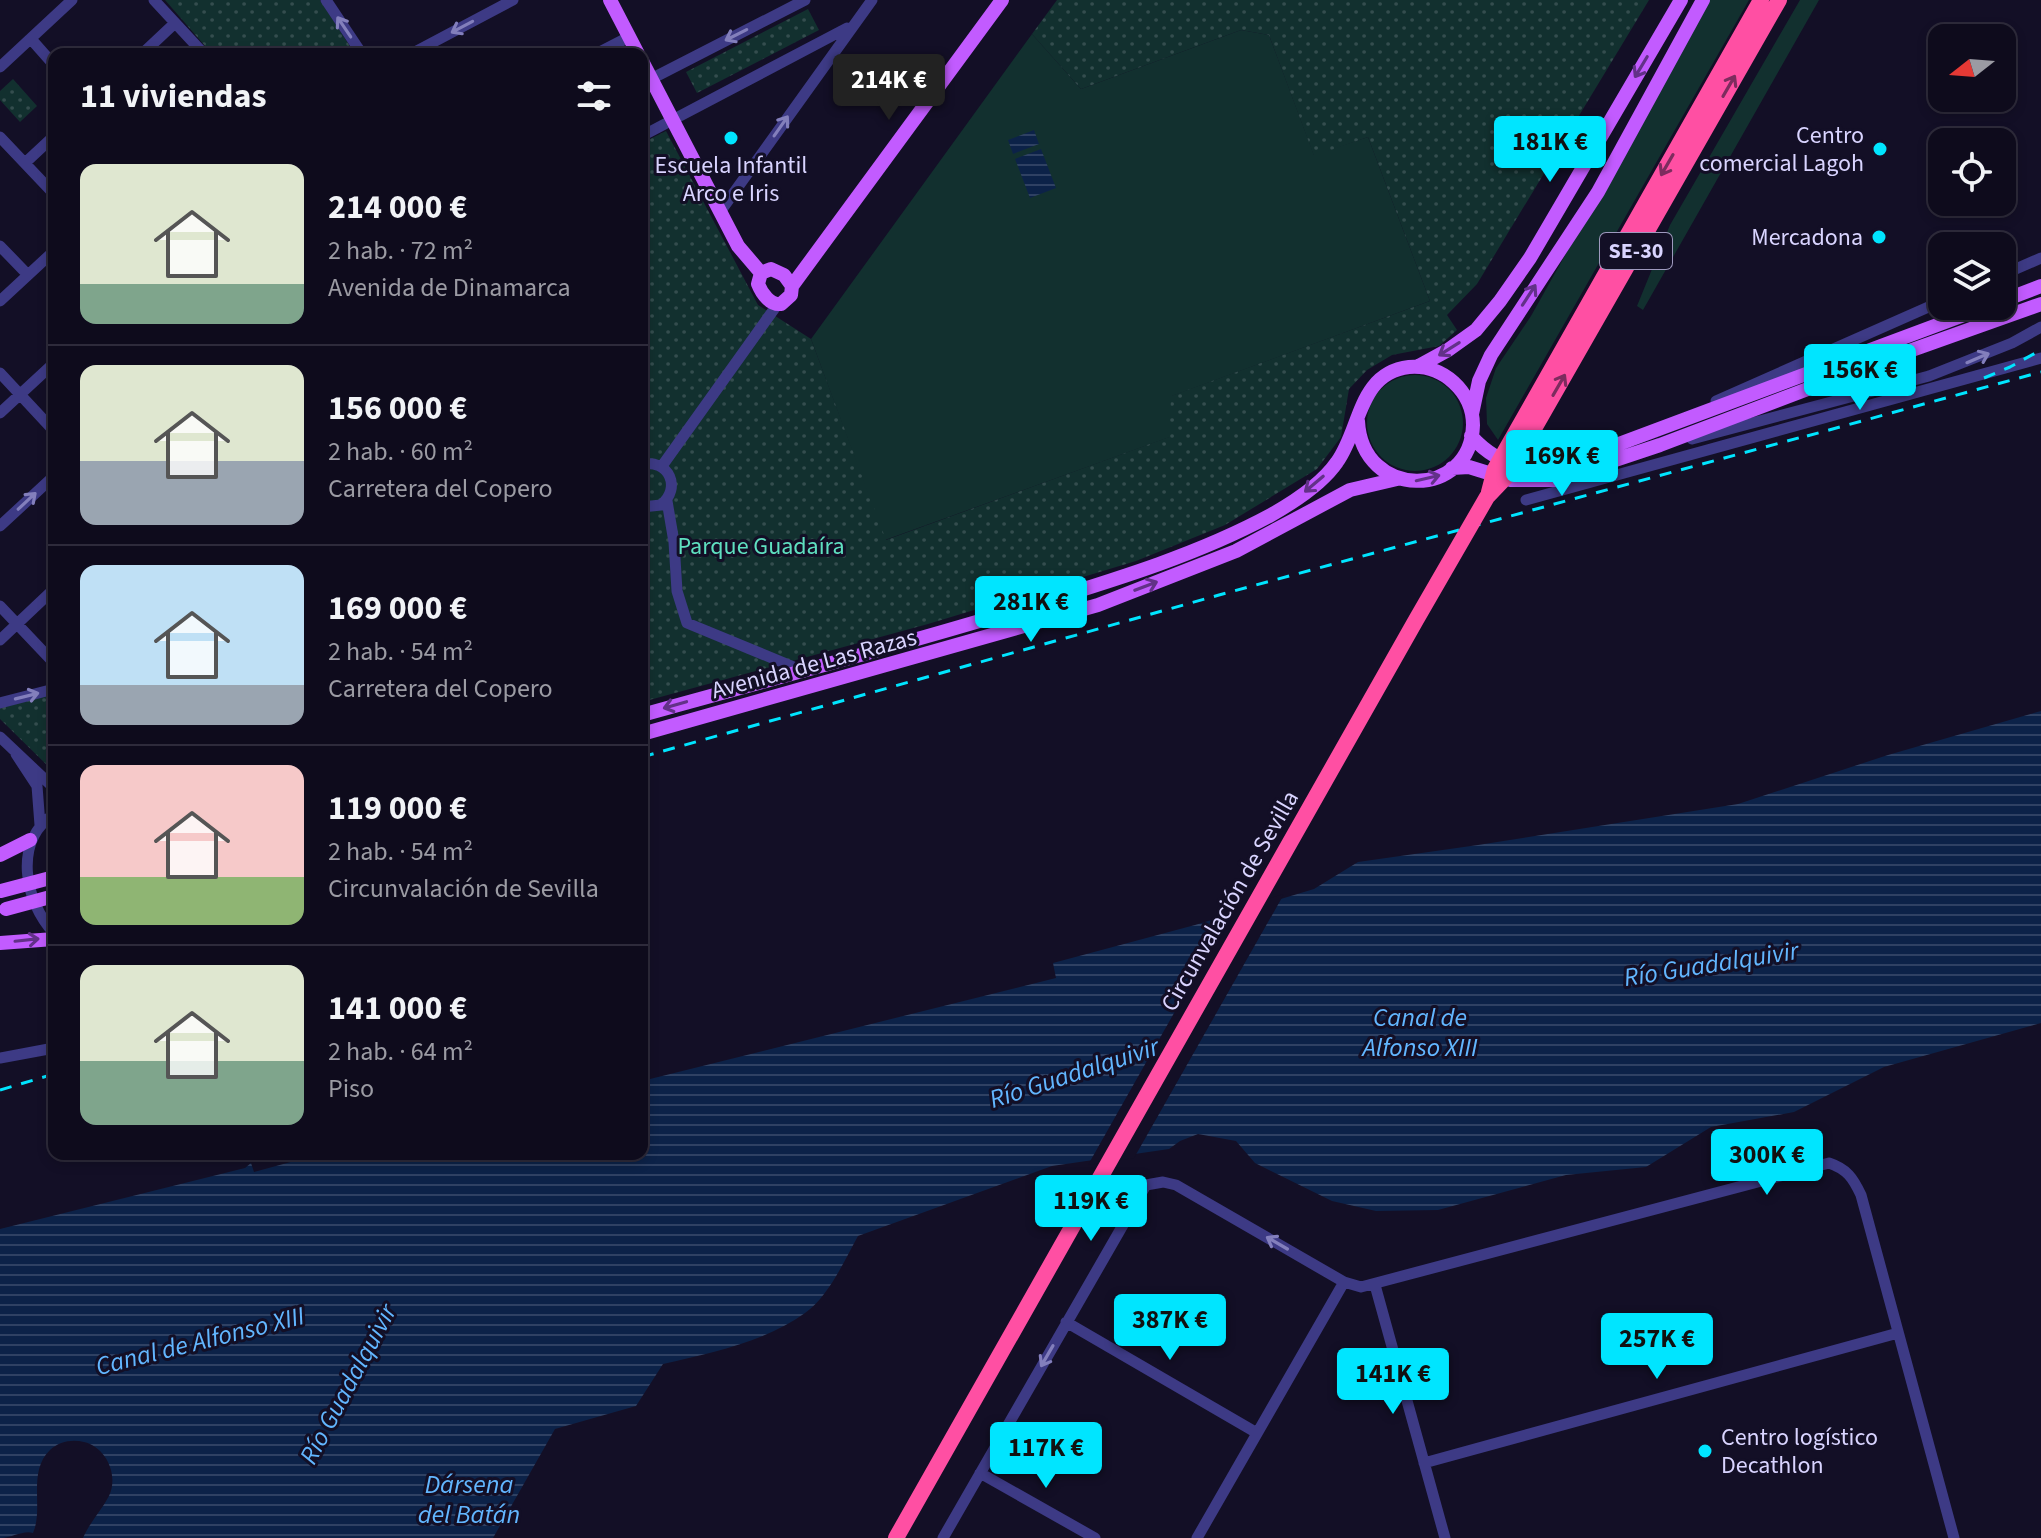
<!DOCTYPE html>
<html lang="es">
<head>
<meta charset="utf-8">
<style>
  body { margin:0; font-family:"Source Sans 3",sans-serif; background:#171425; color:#f1f3f6; height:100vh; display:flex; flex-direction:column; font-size:30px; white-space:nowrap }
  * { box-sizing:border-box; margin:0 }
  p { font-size:26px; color:#9b9ba3 }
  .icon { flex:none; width:44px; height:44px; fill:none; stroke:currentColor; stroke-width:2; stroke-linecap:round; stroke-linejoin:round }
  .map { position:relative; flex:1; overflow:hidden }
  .panel { position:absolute; left:48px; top:48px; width:600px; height:1112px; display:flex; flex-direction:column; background:#0e0b1c; border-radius:16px; box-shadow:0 4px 12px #0003,0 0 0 2px #2e2b3b }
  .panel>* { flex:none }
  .needle { width:52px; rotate:253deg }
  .controls { position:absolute; left:1928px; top:24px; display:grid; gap:16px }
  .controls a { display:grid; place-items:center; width:88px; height:88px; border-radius:16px; background:#0e0b1c; box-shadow:0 4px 12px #0003,0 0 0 2px #2e2b3b; font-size:40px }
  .price { position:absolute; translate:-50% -68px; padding:0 18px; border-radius:8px; background:#00e5ff; color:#111; font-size:26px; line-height:52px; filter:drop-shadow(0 2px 4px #0008) }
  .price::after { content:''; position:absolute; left:50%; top:48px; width:24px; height:18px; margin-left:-12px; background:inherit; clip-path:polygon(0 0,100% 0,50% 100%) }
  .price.active { background:#222; color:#fff }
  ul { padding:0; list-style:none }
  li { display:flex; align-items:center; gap:24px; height:200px; padding:0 32px }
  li+li { border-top:2px solid #2e2b3b }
  li span { display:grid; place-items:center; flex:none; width:224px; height:160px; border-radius:16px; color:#555 }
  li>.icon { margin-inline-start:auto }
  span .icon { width:96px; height:96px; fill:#fffc; stroke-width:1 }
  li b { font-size:34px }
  h2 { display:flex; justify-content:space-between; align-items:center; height:96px; padding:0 32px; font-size:34px }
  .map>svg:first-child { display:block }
  .green { fill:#12302f }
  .park { fill:url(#park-dots) }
  .water { fill:url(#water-rules) }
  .pier { fill:#130f26 }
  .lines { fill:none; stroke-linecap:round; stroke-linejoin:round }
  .minor { stroke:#3d3a85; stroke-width:11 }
  .major { stroke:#c25bff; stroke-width:14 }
  .rail { stroke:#00e5ff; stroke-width:3; stroke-dasharray:12 10; stroke-linecap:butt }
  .major-bridge { stroke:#c25bff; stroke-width:14 }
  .highway-bridge { stroke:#ff4fa3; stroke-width:16 }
  .oneway { stroke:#837fbc }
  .oneway2 { stroke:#623188 }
  .oneway3 { stroke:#7d2c5e }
  .poi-dot { fill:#00e5ff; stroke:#130f26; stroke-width:3 }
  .labels { text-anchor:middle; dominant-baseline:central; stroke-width:6; stroke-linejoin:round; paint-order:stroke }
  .shield { fill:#130f26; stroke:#9e99be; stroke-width:2 }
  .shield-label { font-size:22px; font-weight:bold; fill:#d9d4ff }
  .poi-label { font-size:24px; fill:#d9d4ff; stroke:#130f26; text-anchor:end }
  .park-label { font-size:24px; fill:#5fe0c0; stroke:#130f26 }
  .street-label { font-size:24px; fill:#d9d4ff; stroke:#130f26 }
  .water-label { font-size:26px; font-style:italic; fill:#62b6ff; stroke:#130f26 }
</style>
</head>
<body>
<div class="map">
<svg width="2041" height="1538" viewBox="0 0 2041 1538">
  <defs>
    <pattern id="park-dots" width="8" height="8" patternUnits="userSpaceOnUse" patternTransform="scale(2)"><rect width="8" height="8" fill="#12302f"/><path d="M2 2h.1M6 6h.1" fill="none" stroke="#344d4e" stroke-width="1.8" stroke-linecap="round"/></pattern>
    <pattern id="water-rules" width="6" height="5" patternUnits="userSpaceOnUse" patternTransform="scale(2)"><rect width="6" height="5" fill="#0c2248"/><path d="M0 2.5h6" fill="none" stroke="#2f4163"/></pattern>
  </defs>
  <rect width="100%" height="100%" fill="#130f26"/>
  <path class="green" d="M1708,0H1749L1498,440L1487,424L1486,398L1496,368L1531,316Z
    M1800,0H1819L1643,310L1637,306L1670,225Z
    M1241,30L1269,35L1314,155L1368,137L1430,301L1172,396L1170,437L885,540L811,339L1032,34L1081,89Z
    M1367 423a48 48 0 1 1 96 0a48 48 0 1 1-96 0Z"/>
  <path class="park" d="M165,0H320L355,54H212Z
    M1057,0H1649L1477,284L1447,315L1457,330L1439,346L1392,355L1367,370L1349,389L1341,437L1317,469L1225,525L1136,561L928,624L642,702V143L666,131L758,305L811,339L886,540L1169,437L1171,396L1430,301L1368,137L1314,156L1269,35L1241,30L1081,89L1032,34Z
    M808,9L819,30L697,93L686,72Z
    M13,79L37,106L20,122L0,100V91Z
    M54,694V772L0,719V708Z"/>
  <path class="water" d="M1034,130L1039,144L1013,154L1008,140Z
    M1041,149L1056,188L1030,198L1015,159Z
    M2041,711V1023L1884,1067L1794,1112L1711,1127L1646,1167L1566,1175L1438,1210L1376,1211L1332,1201L1255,1163L1236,1141L1198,1134L1180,1141L1169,1149L1052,1166L858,1236C844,1261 829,1296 805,1313C765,1342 710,1353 663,1364L636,1406L555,1429L493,1538H83C90,1522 101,1511 109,1496C119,1475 106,1447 84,1442C73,1439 59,1441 50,1450C27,1472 44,1508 33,1533C23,1530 12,1538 0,1538V1229L245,1168L251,1163L254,1172L320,1154H642V1081L1056,978L1053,963L1195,925L1314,889L1358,862L1478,845L1738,804L1888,755Z"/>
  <path class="pier" d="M1284,894L1134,1158L1088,1165L1233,909Z"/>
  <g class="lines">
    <path class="minor" d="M154,0L204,54
      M326,0L362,54
      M31,39L54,65
      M142,54L175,23
      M411,54L513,0
      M596,54L629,37
      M0,67L72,0
      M651,79L805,0
      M642,136L847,28
      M0,137L54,194
      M25,163L54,136
      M720,212L872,0
      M0,246L28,275
      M2002,275L2041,258
      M0,301L54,251
      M0,373L54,431
      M1716,401L1942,301
      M0,413L54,363
      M1692,439L1929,376L2012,343L2041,327
      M642,464C669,459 682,488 661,505L642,507
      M662,466L777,305
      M1526,500L2041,358
      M667,501L674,542L677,591L687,623L801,670
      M0,526L54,476
      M0,606L54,663
      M0,640L54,589
      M0,703L54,689
      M0,737L54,788
      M16,754L37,786L40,825
      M54,814C13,841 24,901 54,933
      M0,1058L54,1048
      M1375,1285L1445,1538
      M1066,1322L1257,1433
      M1424,1463L1898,1333
      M980,1473L1095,1538
      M943,1538L1146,1185L1163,1182L1176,1185L1344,1282L1361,1287L1829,1163C1847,1169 1853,1178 1861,1195L1954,1538
      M1197,1538L1344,1282"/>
    <path class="major" d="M610,0L638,54
      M642,61L738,246L761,273
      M771,269L784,275L792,286L791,295L781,304C770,305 762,294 758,284L761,273Z
      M792,286L1002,0
      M2002,301L2041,286
      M1417,367L1448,350L1476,330L1500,301L1530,258L1681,0
      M1472,414L1479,381L1491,355L1598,192L1703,0
      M1471,436C1503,471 1533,471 1576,460L1988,306
      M1452,468L1469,467L1511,480H1555L1660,445L1884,360L2041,304
      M642,715C774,678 908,644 1039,603C1117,579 1199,554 1271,515C1294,502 1322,484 1337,462C1361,429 1358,373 1409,367C1443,364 1473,392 1473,425C1471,500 1362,500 1358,421
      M642,734L1098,605L1236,551L1350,490L1397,479
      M0,855L30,840
      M0,943L54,939"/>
    <path class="rail" d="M1984,378L2010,367L2041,350
      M1807,436L2041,372
      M642,757L1219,595L1802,437
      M0,1090L54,1074"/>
    <path class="major-bridge" d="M1,891L54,877
      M6,909L54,896"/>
    <path class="highway-bridge" d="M1489,492L1495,469L1761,0
      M896,1538L1416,620L1487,497L1507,476L1779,0"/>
  </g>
  <defs><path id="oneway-shaft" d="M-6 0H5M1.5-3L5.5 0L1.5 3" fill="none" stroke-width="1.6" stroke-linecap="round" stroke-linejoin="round" transform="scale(2)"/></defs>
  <g class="oneway">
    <use href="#oneway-shaft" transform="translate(344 27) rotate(-124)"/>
    <use href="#oneway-shaft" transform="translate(462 27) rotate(152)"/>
    <use href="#oneway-shaft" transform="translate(736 35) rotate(153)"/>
    <use href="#oneway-shaft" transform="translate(781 126) rotate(-55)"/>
    <use href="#oneway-shaft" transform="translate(1978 358) rotate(-23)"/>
    <use href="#oneway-shaft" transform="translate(27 501) rotate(-43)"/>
    <use href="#oneway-shaft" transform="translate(27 696) rotate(-14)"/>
    <use href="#oneway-shaft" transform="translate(1277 1243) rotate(-150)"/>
    <use href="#oneway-shaft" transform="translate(1047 1356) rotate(120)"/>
  </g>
  <g class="oneway2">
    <use href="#oneway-shaft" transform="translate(1641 67) rotate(121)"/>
    <use href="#oneway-shaft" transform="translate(1529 295) rotate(-57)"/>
    <use href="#oneway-shaft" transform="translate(1449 349) rotate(148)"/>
    <use href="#oneway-shaft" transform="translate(1428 478) rotate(-13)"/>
    <use href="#oneway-shaft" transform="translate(1314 484) rotate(140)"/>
    <use href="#oneway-shaft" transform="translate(1146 586) rotate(-21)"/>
    <use href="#oneway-shaft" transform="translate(675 705) rotate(164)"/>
    <use href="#oneway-shaft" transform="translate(27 940) rotate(-6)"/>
  </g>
  <g class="oneway3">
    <use href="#oneway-shaft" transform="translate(1729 86) rotate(-60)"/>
    <use href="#oneway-shaft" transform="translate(1667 165) rotate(120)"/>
    <use href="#oneway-shaft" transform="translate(1559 385) rotate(-60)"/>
  </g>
  <g class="poi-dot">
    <circle cx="731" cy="138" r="8"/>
    <circle cx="1880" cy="149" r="8"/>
    <circle cx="1879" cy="237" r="8"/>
    <circle cx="1705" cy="1451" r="8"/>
  </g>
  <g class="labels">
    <rect class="shield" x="1600" y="233" width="72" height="36" rx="6"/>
    <g class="shield-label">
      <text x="1636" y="251">SE-30</text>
    </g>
    <g class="poi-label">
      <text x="1864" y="135">Centro<tspan x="1864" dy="28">comercial Lagoh</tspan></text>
      <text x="731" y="165" text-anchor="middle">Escuela Infantil<tspan x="731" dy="28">Arco e Iris</tspan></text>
      <text x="1863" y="237">Mercadona</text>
      <text x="1721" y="1437" text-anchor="start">Centro logístico<tspan x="1721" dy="28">Decathlon</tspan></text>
    </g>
    <g class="park-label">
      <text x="761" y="546">Parque Guadaíra</text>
    </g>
    <g class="street-label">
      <text transform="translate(814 664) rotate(-15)">Avenida de Las Razas</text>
      <text transform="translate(1230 901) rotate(-60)">Circunvalación de Sevilla</text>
    </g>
    <g class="water-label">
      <text transform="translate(1711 964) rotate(-9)">Río Guadalquivir</text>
      <text x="1420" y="1017">Canal de<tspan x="1420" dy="30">Alfonso XIII</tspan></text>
      <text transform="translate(1074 1073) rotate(-18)">Río Guadalquivir</text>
      <text transform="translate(200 1341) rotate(-14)">Canal de Alfonso XIII</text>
      <text transform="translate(348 1384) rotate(-62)">Río Guadalquivir</text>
      <text x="469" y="1484">Dársena<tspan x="469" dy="30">del Batán</tspan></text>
    </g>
  </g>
</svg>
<div class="controls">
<a><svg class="needle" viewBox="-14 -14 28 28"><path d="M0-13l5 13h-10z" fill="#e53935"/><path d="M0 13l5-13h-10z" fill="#9b9ba3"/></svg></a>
<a><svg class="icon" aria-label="locate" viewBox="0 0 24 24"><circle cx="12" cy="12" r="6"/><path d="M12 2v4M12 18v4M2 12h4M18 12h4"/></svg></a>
<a><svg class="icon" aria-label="layers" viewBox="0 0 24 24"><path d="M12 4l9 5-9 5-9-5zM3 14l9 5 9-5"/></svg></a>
</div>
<b class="price active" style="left:889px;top:122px">214K €</b>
<b class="price" style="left:1550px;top:184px">181K €</b>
<b class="price" style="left:1860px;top:412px">156K €</b>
<b class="price" style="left:1562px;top:498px">169K €</b>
<b class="price" style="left:1031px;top:644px">281K €</b>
<b class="price" style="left:1767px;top:1197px">300K €</b>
<b class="price" style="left:1091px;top:1243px">119K €</b>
<b class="price" style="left:1170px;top:1362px">387K €</b>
<b class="price" style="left:1657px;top:1381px">257K €</b>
<b class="price" style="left:1393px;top:1416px">141K €</b>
<b class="price" style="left:1046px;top:1490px">117K €</b>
<section class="panel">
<h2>11 viviendas<svg class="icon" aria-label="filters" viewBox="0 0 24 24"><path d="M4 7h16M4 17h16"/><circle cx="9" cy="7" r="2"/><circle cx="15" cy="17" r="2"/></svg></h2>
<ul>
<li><span style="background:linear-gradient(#dfe7d0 75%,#7fa58c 0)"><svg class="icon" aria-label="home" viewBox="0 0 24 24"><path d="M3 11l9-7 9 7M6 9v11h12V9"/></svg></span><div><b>214 000 €</b><p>2 hab. · 72 m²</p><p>Avenida de Dinamarca</p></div></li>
<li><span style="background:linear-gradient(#dfe7d0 60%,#9aa5b1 0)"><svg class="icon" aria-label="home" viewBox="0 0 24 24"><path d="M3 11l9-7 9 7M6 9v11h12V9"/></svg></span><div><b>156 000 €</b><p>2 hab. · 60 m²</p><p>Carretera del Copero</p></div></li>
<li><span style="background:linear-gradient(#bfe0f5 75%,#9aa5b1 0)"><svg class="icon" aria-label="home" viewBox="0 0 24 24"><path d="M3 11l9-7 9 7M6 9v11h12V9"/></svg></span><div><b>169 000 €</b><p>2 hab. · 54 m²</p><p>Carretera del Copero</p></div></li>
<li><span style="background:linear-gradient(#f6c9c9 70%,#8fb573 0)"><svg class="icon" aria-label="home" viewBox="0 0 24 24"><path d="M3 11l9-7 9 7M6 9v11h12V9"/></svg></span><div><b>119 000 €</b><p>2 hab. · 54 m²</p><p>Circunvalación de Sevilla</p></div></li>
<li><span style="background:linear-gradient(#dfe7d0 60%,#7fa58c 0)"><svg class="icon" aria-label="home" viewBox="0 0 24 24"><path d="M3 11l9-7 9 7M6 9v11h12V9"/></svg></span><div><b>141 000 €</b><p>2 hab. · 64 m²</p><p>Piso</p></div></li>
</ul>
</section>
</div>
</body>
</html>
